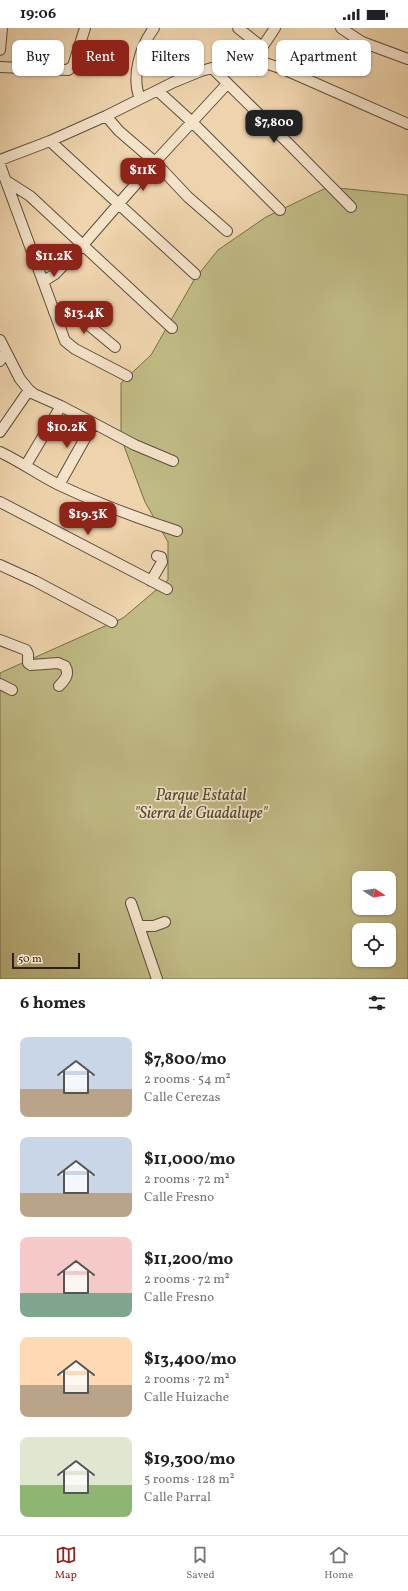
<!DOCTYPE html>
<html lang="en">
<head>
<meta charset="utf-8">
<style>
  body { margin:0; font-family:Vollkorn,serif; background:#f2f2f2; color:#202124; height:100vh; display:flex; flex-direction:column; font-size:15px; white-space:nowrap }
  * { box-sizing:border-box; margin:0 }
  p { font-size:13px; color:#757577 }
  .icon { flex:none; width:22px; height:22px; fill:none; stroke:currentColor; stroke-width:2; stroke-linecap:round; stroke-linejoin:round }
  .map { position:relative; height:951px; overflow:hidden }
  .details { display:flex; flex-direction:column; background:#fff; flex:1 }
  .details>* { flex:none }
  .guide { position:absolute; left:12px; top:12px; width:384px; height:36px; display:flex; gap:8px }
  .needle { width:26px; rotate:102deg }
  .tools { position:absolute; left:352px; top:843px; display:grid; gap:8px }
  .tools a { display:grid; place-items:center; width:44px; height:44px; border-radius:8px; background:#fff; box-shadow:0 1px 3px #0004; font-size:20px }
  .scale { position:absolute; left:12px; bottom:10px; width:68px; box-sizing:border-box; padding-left:4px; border:2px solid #2b2215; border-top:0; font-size:11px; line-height:14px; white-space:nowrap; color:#2b2215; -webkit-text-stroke:3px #f4e2c9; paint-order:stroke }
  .price { position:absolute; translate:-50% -34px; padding:0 9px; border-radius:8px; background:#8f2418; color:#fff; font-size:13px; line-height:26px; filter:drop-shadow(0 1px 2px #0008) }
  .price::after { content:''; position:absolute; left:50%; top:24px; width:12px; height:9px; margin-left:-6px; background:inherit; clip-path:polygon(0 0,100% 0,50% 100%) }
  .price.current { background:#222; color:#fff }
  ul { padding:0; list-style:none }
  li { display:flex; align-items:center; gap:12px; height:100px; padding:0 20px }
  li span { display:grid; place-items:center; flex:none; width:112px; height:80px; border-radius:8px; color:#555 }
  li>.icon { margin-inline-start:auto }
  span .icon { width:48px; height:48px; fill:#fffc; stroke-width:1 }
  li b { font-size:17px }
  h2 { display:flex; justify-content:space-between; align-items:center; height:48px; padding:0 20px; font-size:17px }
  .chip { padding:0 14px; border-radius:8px; background:#fff; box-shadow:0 1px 3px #0004; font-size:14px; line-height:36px }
  .chip.current { background:#8f2418; color:#fff }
  .status { display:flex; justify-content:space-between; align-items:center; height:28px; padding:0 20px; background:#fff; direction:ltr }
  .status svg { height:11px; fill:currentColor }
  .tab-bar { display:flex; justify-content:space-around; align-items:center; height:56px; border-top:1px solid #e0e0e0; background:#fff; font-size:11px; color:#757577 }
  .tab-bar a { display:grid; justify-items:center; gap:2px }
  .tab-bar .current { color:#8f2418 }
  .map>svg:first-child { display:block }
  .green { fill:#c0ba84; stroke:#766e4c; fill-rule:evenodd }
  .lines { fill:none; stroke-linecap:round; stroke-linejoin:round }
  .minor-casing { stroke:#5c4e3b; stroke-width:12 }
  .minor { stroke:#f4e2c9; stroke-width:10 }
  .labels { text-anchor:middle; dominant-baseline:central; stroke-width:3.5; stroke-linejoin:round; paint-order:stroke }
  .park-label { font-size:16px; font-style:italic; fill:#504831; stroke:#f4e2c9 }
</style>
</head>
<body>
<div class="status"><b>19:06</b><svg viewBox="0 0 49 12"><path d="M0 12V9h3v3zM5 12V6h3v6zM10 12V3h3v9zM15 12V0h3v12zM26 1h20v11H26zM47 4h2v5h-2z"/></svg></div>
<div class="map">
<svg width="408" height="951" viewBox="0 0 408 951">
  <rect width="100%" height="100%" fill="#eed3ac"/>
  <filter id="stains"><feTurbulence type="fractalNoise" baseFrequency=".005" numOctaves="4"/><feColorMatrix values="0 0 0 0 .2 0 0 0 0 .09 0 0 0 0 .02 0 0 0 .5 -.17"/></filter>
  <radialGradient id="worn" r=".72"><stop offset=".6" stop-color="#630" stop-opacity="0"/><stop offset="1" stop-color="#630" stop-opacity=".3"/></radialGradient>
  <path class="green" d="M328,159L408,167V951H0V645L123,590L168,552V514L145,474L121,410V355L151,327L194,252L218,222L266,189ZM359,850H389V880H359ZM359,902H389V932H359Z"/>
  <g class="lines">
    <defs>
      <path id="minor" d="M238,0L262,19
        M341,0L362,14L408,31
        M0,22L2,0
        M253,33L275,0
        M0,39L68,42L73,38L85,0
        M212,40L288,115L351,179
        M158,63L192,94L280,182
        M140,71C131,48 140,19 154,0
        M106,88L119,103L155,134L188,169L227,203
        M50,113L195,246
        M0,132L50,113L106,88L174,54L201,43L212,40L253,33L265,35L283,41L408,96
        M0,137L65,313L75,321L127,348
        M8,154L30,168L172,300
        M44,253L55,246L82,218L155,134L227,56
        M54,284L63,282L73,284L115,319
        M0,312L20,351L29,362L34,366L61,378L135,417L173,433
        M0,333L6,324
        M0,404L29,362
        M0,424C21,434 39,447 59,457C97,475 137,490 177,503
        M26,437L61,378
        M59,457L93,396
        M0,474L167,561
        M0,537L35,553L112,594
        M151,553L162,534L161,529L157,528
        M0,612L26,622L28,626V635L31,637L58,635L65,638C70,646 65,652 59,658
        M0,656L12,662
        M131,875L157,951
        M139,898H154L165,894"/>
    </defs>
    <use href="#minor" class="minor-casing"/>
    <use href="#minor" class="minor"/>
  </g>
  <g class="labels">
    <g class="park-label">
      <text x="201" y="768">Parque Estatal<tspan x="201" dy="18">"Sierra de Guadalupe"</tspan></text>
    </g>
  </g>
  <rect width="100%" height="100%" filter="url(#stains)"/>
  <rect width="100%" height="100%" fill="url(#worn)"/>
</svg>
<div class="tools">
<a><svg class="needle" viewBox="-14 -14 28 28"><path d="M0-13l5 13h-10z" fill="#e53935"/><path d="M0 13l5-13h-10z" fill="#757577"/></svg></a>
<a><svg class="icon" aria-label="locate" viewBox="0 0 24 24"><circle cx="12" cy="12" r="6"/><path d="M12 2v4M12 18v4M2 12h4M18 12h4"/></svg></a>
</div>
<div class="scale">50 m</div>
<b class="price current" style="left:274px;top:116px">$7,800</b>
<b class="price" style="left:143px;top:164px">$11K</b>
<b class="price" style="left:54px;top:250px">$11.2K</b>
<b class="price" style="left:84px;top:307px">$13.4K</b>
<b class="price" style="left:67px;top:421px">$10.2K</b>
<b class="price" style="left:88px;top:508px">$19.3K</b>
<div class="guide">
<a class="chip">Buy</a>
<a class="chip current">Rent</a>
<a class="chip">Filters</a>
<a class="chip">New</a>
<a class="chip">Apartment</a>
</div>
</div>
<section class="details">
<h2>6 homes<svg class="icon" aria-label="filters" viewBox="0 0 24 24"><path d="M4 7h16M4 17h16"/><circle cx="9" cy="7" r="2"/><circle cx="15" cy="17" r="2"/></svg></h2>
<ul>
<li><span style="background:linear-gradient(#c9d6e8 65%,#b9a48a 0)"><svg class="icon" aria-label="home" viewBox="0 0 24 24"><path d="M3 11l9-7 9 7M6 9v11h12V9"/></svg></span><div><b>$7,800/mo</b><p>2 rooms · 54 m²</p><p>Calle Cerezas</p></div></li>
<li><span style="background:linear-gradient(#c9d6e8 70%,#b9a48a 0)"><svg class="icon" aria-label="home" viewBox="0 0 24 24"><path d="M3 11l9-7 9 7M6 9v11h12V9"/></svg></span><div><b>$11,000/mo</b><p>2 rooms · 72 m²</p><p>Calle Fresno</p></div></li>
<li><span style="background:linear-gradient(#f6c9c9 70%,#7fa58c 0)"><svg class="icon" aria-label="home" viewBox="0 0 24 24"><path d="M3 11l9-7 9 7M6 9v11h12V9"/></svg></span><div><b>$11,200/mo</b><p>2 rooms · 72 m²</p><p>Calle Fresno</p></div></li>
<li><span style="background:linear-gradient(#ffd9b3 60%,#b9a48a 0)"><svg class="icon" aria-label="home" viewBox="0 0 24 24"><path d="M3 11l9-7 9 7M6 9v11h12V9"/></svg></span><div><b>$13,400/mo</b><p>2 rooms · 72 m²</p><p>Calle Huizache</p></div></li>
<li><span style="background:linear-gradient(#dfe7d0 60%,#8fb573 0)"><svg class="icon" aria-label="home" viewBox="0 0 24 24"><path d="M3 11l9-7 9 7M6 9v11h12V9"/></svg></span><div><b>$19,300/mo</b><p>5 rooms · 128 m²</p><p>Calle Parral</p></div></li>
</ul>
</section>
<nav class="tab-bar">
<a class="current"><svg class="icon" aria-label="map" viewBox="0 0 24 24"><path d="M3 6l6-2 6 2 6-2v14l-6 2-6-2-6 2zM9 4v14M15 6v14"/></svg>Map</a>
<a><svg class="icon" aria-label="saved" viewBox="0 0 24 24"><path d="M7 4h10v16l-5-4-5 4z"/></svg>Saved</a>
<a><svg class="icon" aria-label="home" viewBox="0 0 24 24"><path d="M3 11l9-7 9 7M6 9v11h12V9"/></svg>Home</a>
</nav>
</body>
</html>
